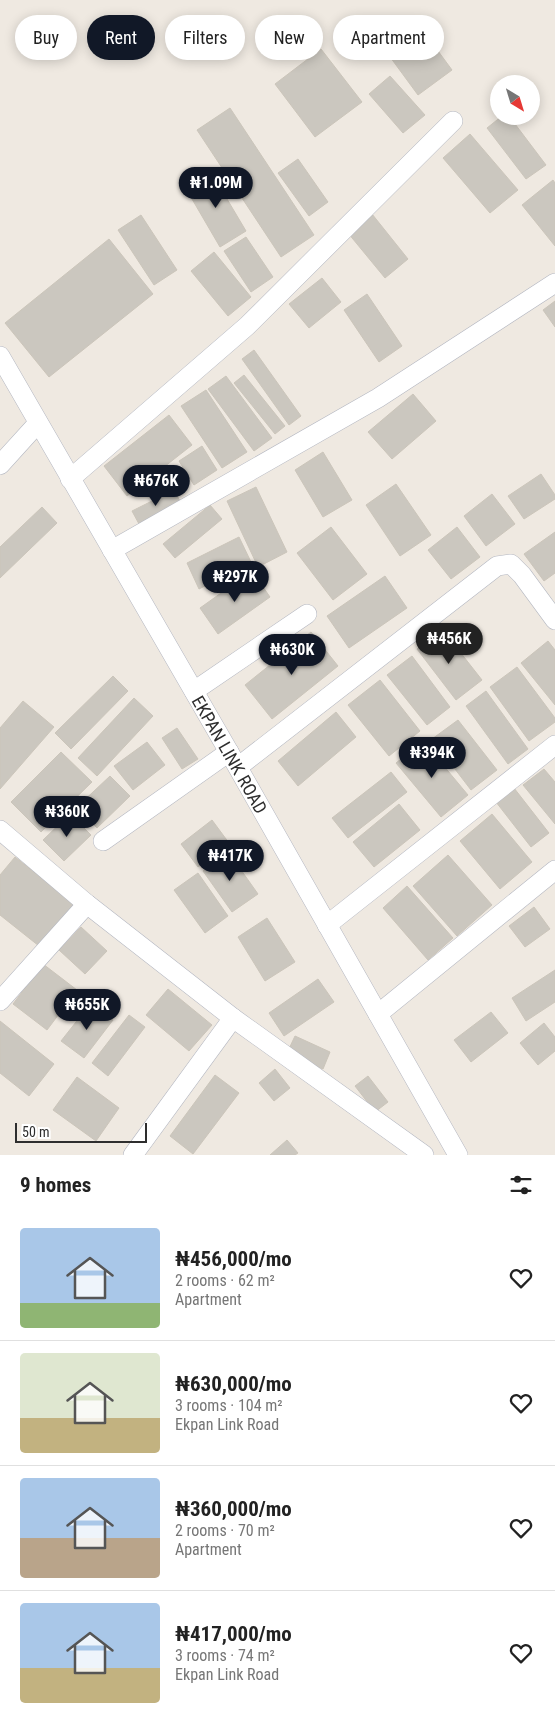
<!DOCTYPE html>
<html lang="en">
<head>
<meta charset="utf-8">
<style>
  body { margin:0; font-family:"Roboto Condensed",sans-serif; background:#f6f6f6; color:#222; height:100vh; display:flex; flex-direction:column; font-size:19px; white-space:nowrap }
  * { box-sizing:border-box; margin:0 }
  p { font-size:16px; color:#767676 }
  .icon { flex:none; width:28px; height:28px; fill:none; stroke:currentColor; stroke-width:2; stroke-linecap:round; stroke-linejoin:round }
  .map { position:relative; height:1155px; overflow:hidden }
  .details { display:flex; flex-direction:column; background:#fff; flex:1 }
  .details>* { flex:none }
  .top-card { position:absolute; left:15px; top:15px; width:525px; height:45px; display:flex; gap:10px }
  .needle { width:32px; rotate:142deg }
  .fabs { position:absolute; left:490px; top:75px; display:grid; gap:10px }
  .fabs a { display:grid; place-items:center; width:50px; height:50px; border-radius:50%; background:#fff; box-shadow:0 2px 12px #0003; font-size:25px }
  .scale { position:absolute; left:15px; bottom:12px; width:132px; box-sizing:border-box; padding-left:5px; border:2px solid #2e2e2e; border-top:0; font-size:14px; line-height:18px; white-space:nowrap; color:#2e2e2e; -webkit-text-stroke:4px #fff; paint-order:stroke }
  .price { position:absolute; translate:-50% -42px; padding:0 11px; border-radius:18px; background:#111827; color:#fff; font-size:16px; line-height:32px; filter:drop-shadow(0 1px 2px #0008) }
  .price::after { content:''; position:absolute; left:50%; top:30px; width:15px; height:11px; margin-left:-8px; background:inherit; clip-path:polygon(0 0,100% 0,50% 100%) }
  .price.selected { background:#222; color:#fff }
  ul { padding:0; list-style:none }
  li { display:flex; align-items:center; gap:15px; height:125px; padding:0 20px }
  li+li { border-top:1px solid #e0e0e0 }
  li span { display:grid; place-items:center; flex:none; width:140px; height:100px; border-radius:5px; color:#555 }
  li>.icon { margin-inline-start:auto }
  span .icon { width:60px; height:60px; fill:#fffc; stroke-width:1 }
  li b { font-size:21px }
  h2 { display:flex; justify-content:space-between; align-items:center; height:60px; padding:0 20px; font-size:21px }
  .chip { padding:0 18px; border-radius:22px; background:#fff; box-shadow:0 2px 12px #0003; font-size:18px; line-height:45px }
  .chip.selected { background:#111827; color:#fff }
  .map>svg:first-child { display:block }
  .building { fill:#cbc7bf; stroke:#cbc5ba }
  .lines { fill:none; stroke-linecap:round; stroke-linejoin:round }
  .minor-casing { stroke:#b4b7c1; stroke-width:20 }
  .minor { stroke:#fff; stroke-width:19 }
  .labels { text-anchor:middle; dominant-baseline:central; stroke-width:4.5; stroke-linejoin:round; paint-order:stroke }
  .street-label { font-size:18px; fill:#2e2e2e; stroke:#fff }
</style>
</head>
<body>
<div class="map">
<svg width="555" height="1155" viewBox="0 0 555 1155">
  <rect width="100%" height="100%" fill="#efe9e1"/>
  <path class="building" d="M419,25L452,70L418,95L385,50Z
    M321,49L362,102L315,137L275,84Z
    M390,76L425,115L403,133L369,94Z
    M230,108L314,235L281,257L197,130Z
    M502,116H509L546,165L526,179L487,128Z
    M470,134L518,190L490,213L443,158Z
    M298,159L328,202L309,216L278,173Z
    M211,172L246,231L220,247L185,187Z
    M553,180L555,183V246L522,205Z
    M372,214L408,259L385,278L348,233Z
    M141,215L177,270L154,285L118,230Z
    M246,237L273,277L251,292L224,251Z
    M109,239L153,294L49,377L5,323Z
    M214,252L251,297L228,316L191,271Z
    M322,278L341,302L309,328L289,304Z
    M367,294L402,346L379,362L344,310Z
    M555,301V327L543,310Z
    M254,350L301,416L289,425L242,359Z
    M244,375L285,426L275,434L234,383Z
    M226,376L272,438L254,451L208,389Z
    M206,390L247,452L222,468L181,406Z
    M413,394L436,421L392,459L368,432Z
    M169,415L192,445L127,496L104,466Z
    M202,446L217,470L194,485L179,461Z
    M323,452L352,500L323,517L295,470Z
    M541,474L555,495V499L524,519L508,496Z
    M396,484L431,535L400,556L366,505Z
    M256,487L287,552L258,567L227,501Z
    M174,490L181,503L139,524L132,511Z
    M492,494L515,524L486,546L464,516Z
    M210,505L222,519L175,558L163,544Z
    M42,507L57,523L0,578V547Z
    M331,527L367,574L333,600L297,553Z
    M457,527L480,557L451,579L428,550Z
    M555,532V573L544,581L524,554Z
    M239,537L251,562L199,589L187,563Z
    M252,571L270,597L218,634L200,608Z
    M385,576L407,608L349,648L327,616Z
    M442,629L482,680L456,700L417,649Z
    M311,632L338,666L272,719L245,685Z
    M548,641L555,650V705L521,663Z
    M412,656L450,707L427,725L387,675Z
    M517,667L555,718V722L529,741L490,687Z
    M113,676L128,691L71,749L55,733Z
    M380,680L420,731L389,756L348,705Z
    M486,691L528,749L508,764L466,706Z
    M134,698L153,716L97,776L78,758Z
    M23,701L54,727L0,789V728Z
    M336,712L356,737L298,786L278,761Z
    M458,720L497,770L471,790L432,739Z
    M177,728L198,759L182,769L162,738Z
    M423,741L468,795L441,817L396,763Z
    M147,742L165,765L133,790L114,766Z
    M61,752L92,782L41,832L11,802Z
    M544,769L555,782V824L523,785Z
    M391,772L407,792L348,838L332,818Z
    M110,776L130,796L97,828L77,807Z
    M514,788L549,833L531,847L496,802Z
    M399,804L420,830L374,867L353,842Z
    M70,814L91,835L64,861L43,840Z
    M492,814L532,862L500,889L460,841Z
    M212,820L229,843L198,867L181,844Z
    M229,853L258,894L232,912L203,871Z
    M448,855L492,905L457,936L413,886Z
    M15,857L74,904L39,946L0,915V875Z
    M198,873L228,916L205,933L174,890Z
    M407,886L453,938L428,960L383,908Z
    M534,907L550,929L525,947L509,926Z
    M267,918L295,962L265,981L238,937Z
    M81,927L107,951L85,974L59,950Z
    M43,964L77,990L47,1030L13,1004Z
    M555,970V1002L526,1021L512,998Z
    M318,979L334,1002L284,1036L269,1013Z
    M168,989L212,1025L189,1051L146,1015Z
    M91,1003L113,1020L84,1058L61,1041Z
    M491,1012L508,1033L471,1062L454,1040Z
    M129,1015L145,1027L108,1076L92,1063Z
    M0,1021L54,1064L29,1096L0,1073Z
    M544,1023L555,1037V1051L538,1065L520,1043Z
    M295,1036L330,1052L323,1069L287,1053Z
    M275,1069L290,1088L274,1101L259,1083Z
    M215,1075L239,1093L193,1154L170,1136Z
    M368,1076L388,1102L375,1112L355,1086Z
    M77,1077L119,1108L96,1141L53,1110Z
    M287,1140L298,1153L295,1155H270Z"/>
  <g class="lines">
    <defs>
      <g id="minor">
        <path id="s1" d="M0,356L229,752L458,1155"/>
        <path d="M0,465L38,423"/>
        <path d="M70,479L247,326L453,121"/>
        <path d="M112,550L378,398L555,283"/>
        <path d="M194,691L307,614"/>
        <path d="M238,767L497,566L511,564L522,575L555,620"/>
        <path d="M0,830L87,904L233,1018L424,1155"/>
        <path d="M103,841L229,752"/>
        <path d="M327,925L555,745"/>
        <path d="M0,1001L87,904"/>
        <path d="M378,1014L555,870"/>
        <path d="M133,1155L233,1018"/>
      </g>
    </defs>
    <use href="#minor" class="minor-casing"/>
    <use href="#minor" class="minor"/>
  </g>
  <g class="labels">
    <g class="street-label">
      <text stroke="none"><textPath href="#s1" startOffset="460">EKPAN LINK ROAD</textPath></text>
    </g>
  </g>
</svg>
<div class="fabs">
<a><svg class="needle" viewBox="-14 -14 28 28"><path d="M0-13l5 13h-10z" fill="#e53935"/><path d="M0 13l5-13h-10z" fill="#767676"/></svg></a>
</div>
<div class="scale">50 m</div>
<b class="price" style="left:216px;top:209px">₦1.09M</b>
<b class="price" style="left:156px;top:507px">₦676K</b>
<b class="price" style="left:235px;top:603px">₦297K</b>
<b class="price selected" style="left:449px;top:665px">₦456K</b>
<b class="price" style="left:292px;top:676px">₦630K</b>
<b class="price" style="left:432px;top:779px">₦394K</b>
<b class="price" style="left:67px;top:838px">₦360K</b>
<b class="price" style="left:230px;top:882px">₦417K</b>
<b class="price" style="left:87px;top:1031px">₦655K</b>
<div class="top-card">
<a class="chip">Buy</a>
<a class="chip selected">Rent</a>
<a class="chip">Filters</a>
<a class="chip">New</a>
<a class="chip">Apartment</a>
</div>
</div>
<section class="details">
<h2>9 homes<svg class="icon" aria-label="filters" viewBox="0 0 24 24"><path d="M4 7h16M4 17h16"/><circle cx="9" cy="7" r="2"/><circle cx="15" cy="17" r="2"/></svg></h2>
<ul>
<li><span style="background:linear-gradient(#a9c7e8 75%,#8fb573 0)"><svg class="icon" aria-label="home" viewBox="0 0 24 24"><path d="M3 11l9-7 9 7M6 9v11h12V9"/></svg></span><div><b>₦456,000/mo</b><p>2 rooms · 62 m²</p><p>Apartment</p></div><svg class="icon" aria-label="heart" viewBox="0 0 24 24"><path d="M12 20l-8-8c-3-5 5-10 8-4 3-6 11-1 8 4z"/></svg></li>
<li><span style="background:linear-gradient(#dfe7d0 65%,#c2b280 0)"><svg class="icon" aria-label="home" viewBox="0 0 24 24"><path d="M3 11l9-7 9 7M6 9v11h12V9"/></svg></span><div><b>₦630,000/mo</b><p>3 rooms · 104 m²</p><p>Ekpan Link Road</p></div><svg class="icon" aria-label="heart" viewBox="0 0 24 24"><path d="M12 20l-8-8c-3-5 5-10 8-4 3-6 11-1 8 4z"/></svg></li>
<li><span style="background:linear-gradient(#a9c7e8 60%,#b9a48a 0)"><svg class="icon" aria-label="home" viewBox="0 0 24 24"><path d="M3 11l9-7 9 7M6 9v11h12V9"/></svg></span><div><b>₦360,000/mo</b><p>2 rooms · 70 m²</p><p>Apartment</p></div><svg class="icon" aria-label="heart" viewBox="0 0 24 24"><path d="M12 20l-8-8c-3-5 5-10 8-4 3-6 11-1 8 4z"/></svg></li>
<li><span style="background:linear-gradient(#a9c7e8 65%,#c2b280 0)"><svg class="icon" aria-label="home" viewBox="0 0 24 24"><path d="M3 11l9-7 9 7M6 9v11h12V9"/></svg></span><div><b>₦417,000/mo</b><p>3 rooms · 74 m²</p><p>Ekpan Link Road</p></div><svg class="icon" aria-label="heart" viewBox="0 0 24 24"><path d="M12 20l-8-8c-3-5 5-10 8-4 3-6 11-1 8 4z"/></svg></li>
</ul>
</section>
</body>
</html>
